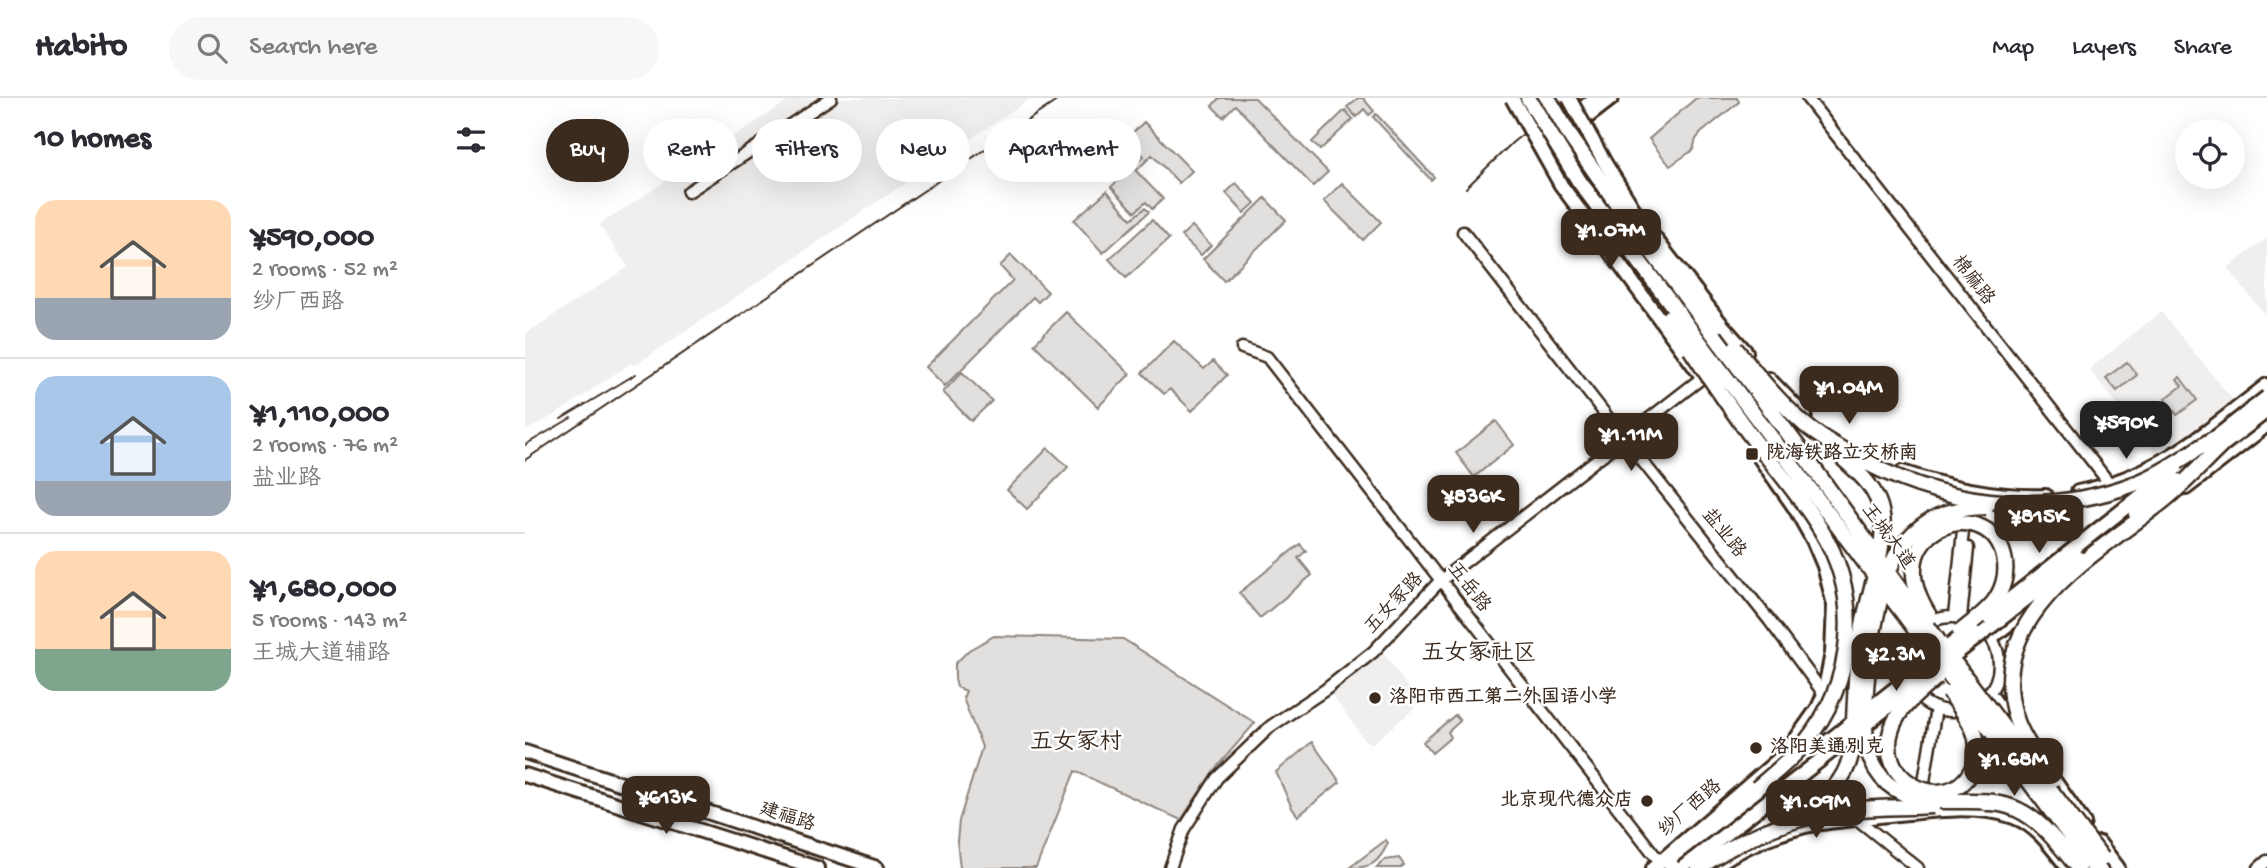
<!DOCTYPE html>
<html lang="en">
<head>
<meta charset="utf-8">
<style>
  body { margin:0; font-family:"Gochi Hand","LXGW WenKai TC",sans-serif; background:#f7f7f7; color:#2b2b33; height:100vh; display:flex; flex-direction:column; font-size:26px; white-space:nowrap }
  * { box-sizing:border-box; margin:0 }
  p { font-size:23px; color:#7c7c81 }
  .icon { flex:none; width:38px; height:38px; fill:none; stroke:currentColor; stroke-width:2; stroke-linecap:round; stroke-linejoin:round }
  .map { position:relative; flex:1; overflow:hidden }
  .drawer { display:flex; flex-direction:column; background:#fff; width:525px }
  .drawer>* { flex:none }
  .guide { position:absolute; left:21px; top:21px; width:665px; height:63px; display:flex; gap:14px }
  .fabs { position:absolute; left:1650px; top:21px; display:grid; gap:14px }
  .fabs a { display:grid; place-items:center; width:70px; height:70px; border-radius:50%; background:#fff; box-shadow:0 7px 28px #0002; font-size:35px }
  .price { position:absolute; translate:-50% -60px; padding:0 16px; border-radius:14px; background:#3b2a1e; color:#fff; font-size:23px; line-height:46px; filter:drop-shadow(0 2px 4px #0008) }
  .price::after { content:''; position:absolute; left:50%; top:42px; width:21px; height:16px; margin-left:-10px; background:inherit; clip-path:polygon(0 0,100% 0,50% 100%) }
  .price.on { background:#222; color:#fff }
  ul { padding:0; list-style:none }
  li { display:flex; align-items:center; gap:21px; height:175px; padding:0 35px }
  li+li { border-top:2px solid #e1e1e2 }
  li span { display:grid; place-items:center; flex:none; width:196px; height:140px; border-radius:21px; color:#555 }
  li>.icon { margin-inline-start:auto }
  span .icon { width:84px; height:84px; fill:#fffc; stroke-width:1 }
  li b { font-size:30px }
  h2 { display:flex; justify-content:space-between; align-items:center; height:84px; padding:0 35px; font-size:30px }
  .pill { padding:0 24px; border-radius:32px; background:#fff; box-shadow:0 7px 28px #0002; font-size:24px; line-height:63px }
  .pill.on { background:#3b2a1e; color:#fff }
  header { display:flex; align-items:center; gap:42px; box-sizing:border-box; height:98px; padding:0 35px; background:#fff; border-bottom:2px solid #e1e1e2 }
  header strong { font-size:33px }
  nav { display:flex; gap:38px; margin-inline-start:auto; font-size:24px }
  .search { width:490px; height:63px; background:#f7f7f7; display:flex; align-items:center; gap:18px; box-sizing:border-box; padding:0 24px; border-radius:38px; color:#7c7c81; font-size:26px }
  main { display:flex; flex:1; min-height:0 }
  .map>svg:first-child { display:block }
  .built { fill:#f1efee }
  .green { fill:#e2e0de; stroke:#8e857e; stroke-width:2 }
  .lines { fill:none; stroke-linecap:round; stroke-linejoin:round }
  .minor-casing { stroke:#3b2a1e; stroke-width:15 }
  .major-casing { stroke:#3b2a1e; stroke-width:18 }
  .highway-casing { stroke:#3b2a1e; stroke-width:19 }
  .minor { stroke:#fff; stroke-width:10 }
  .major { stroke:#fff; stroke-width:12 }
  .highway { stroke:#fff; stroke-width:14 }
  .rail { stroke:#3b2a1e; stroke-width:2 }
  .major-bridge-casing { stroke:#3b2a1e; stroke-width:18; stroke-linecap:butt }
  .highway-bridge-casing { stroke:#3b2a1e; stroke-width:19; stroke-linecap:butt }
  .major-bridge { stroke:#fff; stroke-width:12 }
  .highway-bridge { stroke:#fff; stroke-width:14 }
  .poi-dot { fill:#3b2a1e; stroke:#fff; stroke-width:2.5 }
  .labels { text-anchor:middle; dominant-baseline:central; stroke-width:5; stroke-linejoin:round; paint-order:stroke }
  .street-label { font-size:19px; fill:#3b2a1e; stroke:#fff }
  .poi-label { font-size:19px; font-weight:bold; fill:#3b2a1e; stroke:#fff; text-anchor:start }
  .quarter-label { font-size:23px; fill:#3b2a1e; stroke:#fff }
</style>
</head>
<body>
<header>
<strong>Habito</strong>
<div class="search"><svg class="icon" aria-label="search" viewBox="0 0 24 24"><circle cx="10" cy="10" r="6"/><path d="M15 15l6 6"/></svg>Search here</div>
<nav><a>Map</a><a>Layers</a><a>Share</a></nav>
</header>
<main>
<section class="drawer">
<h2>10 homes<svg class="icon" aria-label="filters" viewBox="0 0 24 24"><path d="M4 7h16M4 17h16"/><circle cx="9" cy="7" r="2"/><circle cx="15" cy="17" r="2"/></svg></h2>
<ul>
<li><span style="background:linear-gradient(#ffd9b3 70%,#9aa5b1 0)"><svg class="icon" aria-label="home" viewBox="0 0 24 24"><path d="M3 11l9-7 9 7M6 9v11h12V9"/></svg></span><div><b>¥590,000</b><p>2 rooms · 52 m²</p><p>纱厂西路</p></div></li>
<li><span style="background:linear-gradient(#a9c7e8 75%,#9aa5b1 0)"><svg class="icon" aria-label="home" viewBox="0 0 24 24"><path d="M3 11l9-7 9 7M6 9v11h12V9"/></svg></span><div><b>¥1,110,000</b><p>2 rooms · 76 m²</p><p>盐业路</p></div></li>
<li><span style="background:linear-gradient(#ffd9b3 70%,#7fa58c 0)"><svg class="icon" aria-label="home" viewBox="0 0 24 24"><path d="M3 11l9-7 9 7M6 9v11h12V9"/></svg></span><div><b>¥1,680,000</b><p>5 rooms · 143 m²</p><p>王城大道辅路</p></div></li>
</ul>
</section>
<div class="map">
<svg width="1742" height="770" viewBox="0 0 1742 770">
  <rect width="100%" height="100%" fill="#fff"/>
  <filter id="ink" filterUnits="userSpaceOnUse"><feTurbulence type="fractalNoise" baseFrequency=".0143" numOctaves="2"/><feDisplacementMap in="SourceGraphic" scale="14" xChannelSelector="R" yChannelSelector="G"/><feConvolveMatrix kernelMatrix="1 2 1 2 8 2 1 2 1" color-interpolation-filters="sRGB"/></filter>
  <g filter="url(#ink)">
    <path class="built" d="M267,0H506L109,268L106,265L33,315L0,333V236L103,169L74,127Z
      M1742,140V211L1738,215L1703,170Z
      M1636,214L1708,302L1635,360L1564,271Z
      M857,553L891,601L890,610L847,646L839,641L804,593L833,574Z"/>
    <path class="green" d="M694,0H730L803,74L788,88L710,7L698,19L687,8Z
      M833,0H838L849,13L844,17L839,11L831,19L822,9Z
      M1171,0H1212L1214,4L1176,35L1171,41L1168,52L1145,68L1124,41Z
      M820,12L828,21L795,52L787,44Z
      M851,16L909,79L906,82L848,19Z
      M619,24L667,73L654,85L627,57L611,73L638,101L627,111L621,104L610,114L586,89L619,58L602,40Z
      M711,85L730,105L719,115L701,95Z
      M817,85L856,124L838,142L799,103Z
      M582,93L606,121L620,110L624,114L578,155L549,122Z
      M740,100L761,122L699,183L678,161Z
      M627,122L644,141L601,180L584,161Z
      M667,128L686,147L676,157L656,138Z
      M486,157L523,194L513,204L508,199L420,288L401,269L488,182L475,168Z
      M541,214L605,276L573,309L509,246Z
      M649,243L679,271L688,263L702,277L667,313L645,291L639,296L617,275Z
      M1602,264L1612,277L1592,293L1581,280Z
      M437,274L467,303L446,323L418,294Z
      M1655,279L1672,302L1652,317L1640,301L1657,288L1652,282Z
      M971,323L989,347L949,379L931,355Z
      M523,350L543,369L502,411L482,392Z
      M775,446L781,453L773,460L787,477L735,520L714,495Z
      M469,538L598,541L730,625L689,672L656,722L550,673L511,770H435L432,743L434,723L457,649L438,600L441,593L432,589L430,581V566L444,552Z
      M930,617L935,623L923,634L926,639L907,655L898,644Z
      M787,644L815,684L773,718L767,710L751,674Z
      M861,742L863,745C853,766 846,770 824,770Z
      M874,760L879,767L875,770H851L860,762Z"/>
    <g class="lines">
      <defs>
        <path id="minor" d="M1282,0L1585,386
          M1021,46L1103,168
          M163,94L306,0
          M938,134L1098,339L1244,522L1299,596
          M717,250L742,259L1135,764
          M1429,518L1441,405
          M1380 566a47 47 0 1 1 94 0a47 47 0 1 1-94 0Z
          M1436,519L1443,450
          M1340,546L1381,554
          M1339,553L1379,561
          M1397,696L1411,610
          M1332,721L1393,770
          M645,770L659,731L692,680L746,628L800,592L848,554L915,483L1209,255
          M1734,770L1742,763"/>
        <path id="major" d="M1052,27L1087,0
          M1021,46L1048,18L1070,0
          M1197,227L1221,254
          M1156,250L1175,276
          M1244,281L1280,318
          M1377,374C1422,389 1473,400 1521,398
          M1661,390L1742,327
          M1553,394C1632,379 1680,335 1742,287
          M1467,539L1519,499
          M1464,595L1493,634
          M1447,620L1474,655
          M0,654L352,770
          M1523,674L1559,725
          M0,677L292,770
          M1221,708L1306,641
          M1574,745L1593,770
          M1189,768C1213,752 1239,740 1266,732C1295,723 1317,723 1346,719C1389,715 1448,704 1489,719C1513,728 1528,751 1543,770
          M1128,770L1261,655L1293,610L1299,596L1307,555L1309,507L1299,468L1288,442L1270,410L1230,353"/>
        <path id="highway" d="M1265,721C1299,704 1324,684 1328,645
          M1146,767L1232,690"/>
      </defs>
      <use href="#minor" class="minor-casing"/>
      <use href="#major" class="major-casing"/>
      <use href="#highway" class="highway-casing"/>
      <use href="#minor" class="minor"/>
      <use href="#major" class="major"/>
      <use href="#highway" class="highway"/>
      <path class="rail" d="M941,90L988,44L1044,0
        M36,321L111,276
        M0,347L46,320
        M0,362L536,0"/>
      <defs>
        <path id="major-bridge" d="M987,0L1036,87L1156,250
          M1044,0L1080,65L1114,120L1197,227
          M1682,346L1742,299
          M1689,354L1742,313
          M1610,416L1653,382
          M1462,519L1651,370
          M1306,641L1447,530
          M1157,770L1554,460"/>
        <path id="highway-bridge" d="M1003,0L1054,83L1569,770
          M1023,0L1047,41L1109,130L1274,350L1422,555L1577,760
          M1144,219C1172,260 1198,302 1229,342C1251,371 1277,400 1296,432C1338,500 1329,585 1279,646C1266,662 1248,676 1232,690
          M1210,250C1231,276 1253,303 1278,325C1292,338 1311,348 1327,357C1413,406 1515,421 1609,386C1637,376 1663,356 1688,341
          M1314,357C1333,374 1353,390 1357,417C1362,449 1342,499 1337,533C1330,570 1330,608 1328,645
          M1461,409C1424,410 1398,419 1375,451C1350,486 1334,606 1342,648C1345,662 1351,675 1362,685C1392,711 1433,700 1469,704
          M1405,519C1347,431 1463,392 1479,459C1483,475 1478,492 1468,505C1459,516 1446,525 1435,534
          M1412,579C1399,590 1383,602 1374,616C1334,678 1425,726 1449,667C1453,656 1453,642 1448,631C1442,618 1432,606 1425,594
          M1528,681C1515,662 1496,640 1490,617C1460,519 1569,457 1633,407C1656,390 1675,368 1696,348
          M1460,705C1503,703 1529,740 1553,770
          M1174,770C1212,742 1260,722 1306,714C1339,709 1375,710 1408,708"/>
      </defs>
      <use href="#major-bridge" class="major-bridge-casing"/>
      <use href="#highway-bridge" class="highway-bridge-casing"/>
      <use href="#major-bridge" class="major-bridge"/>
      <use href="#highway-bridge" class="highway-bridge"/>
    </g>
  </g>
  <g class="poi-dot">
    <rect x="1220" y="349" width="14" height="14" rx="3.5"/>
    <circle cx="850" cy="600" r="7"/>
    <circle cx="1231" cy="650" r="7"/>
    <circle cx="1122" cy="703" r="7"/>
  </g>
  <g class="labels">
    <g class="street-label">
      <text transform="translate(1447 183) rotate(52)">棉麻路</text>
      <text transform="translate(1198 436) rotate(51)">盐业路</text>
      <text transform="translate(1362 439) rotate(54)">王城大道</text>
      <text transform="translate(943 490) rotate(52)">五岳路</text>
      <text transform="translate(870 506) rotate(-47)">五女冢路</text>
      <text transform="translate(1166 711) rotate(-41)">纱厂西路</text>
      <text transform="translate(262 720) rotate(18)">建福路</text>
    </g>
    <g class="poi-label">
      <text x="1241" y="356">陇海铁路立交桥南</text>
      <text x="864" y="600">洛阳市西工第二外国语小学</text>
      <text x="1245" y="650">洛阳美通别克</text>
      <text x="1108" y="703" text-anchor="end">北京现代德众店</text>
    </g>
    <g class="quarter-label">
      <text x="954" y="556">五女冢社区</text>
      <text x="551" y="645">五女冢村</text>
    </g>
  </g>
</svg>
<div class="fabs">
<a><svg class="icon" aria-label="locate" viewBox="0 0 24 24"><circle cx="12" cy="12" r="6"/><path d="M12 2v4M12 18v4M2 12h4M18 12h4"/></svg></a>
</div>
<b class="price" style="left:1086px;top:171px">¥1.07M</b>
<b class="price" style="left:1324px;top:328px">¥1.04M</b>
<b class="price on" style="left:1601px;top:363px">¥590K</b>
<b class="price" style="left:1106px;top:375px">¥1.11M</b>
<b class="price" style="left:948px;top:437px">¥836K</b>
<b class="price" style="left:1514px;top:457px">¥815K</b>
<b class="price" style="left:1371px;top:595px">¥2.3M</b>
<b class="price" style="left:1489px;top:700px">¥1.68M</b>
<b class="price" style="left:141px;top:738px">¥613K</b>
<b class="price" style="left:1291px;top:742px">¥1.09M</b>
<div class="guide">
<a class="pill on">Buy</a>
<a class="pill">Rent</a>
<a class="pill">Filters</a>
<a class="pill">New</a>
<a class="pill">Apartment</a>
</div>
</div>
</main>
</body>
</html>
